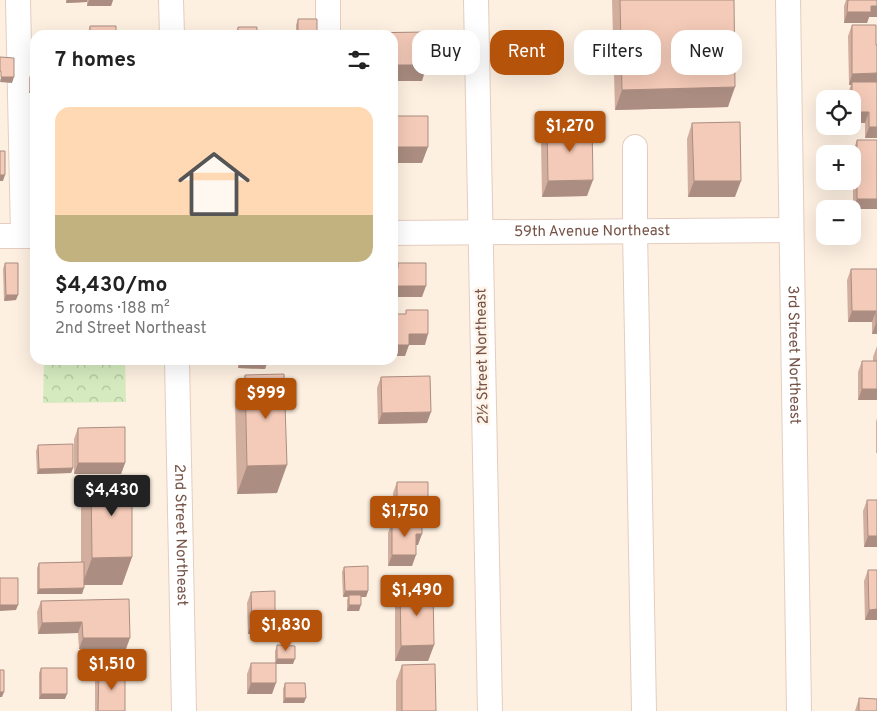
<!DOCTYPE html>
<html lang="en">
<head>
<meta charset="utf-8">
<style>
  body { margin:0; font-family:Overpass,sans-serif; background:#f2f2f2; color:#222; height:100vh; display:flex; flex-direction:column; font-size:19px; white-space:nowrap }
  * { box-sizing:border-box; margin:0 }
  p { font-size:16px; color:#767676 }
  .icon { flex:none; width:28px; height:28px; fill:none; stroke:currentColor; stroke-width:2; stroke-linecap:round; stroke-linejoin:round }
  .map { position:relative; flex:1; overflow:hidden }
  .side { position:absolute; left:30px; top:30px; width:368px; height:335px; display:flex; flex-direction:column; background:#fff; border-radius:15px; box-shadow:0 5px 20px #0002 }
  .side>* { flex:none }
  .guide { position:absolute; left:412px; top:30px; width:389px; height:45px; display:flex; gap:10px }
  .tools { position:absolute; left:816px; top:90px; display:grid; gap:10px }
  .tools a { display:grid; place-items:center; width:45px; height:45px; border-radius:10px; background:#fff; box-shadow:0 5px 20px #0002; font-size:25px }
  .price { position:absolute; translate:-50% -42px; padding:0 11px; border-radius:5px; background:#b45309; color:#fff; font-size:16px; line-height:32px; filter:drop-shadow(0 1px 2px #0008) }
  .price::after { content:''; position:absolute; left:50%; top:30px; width:15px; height:11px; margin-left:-8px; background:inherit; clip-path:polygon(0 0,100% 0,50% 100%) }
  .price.current { background:#222; color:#fff }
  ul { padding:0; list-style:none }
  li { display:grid; align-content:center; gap:10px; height:265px; padding:0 25px }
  li span { display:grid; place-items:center; height:155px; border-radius:15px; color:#555 }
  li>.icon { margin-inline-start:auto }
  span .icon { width:90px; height:90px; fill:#fffc; stroke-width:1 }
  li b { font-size:21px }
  h2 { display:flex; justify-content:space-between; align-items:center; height:60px; padding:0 25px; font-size:21px }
  .chip { padding:0 18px; border-radius:15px; background:#fff; box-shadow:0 5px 20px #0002; font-size:18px; line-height:45px }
  .chip.current { background:#b45309; color:#fff }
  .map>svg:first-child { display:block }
  .park { fill:url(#park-crowns) }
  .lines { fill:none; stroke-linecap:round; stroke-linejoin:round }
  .minor-casing { stroke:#e4cdc0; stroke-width:26 }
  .minor { stroke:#fff; stroke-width:24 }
  .wall { fill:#d2ae9e }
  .shaded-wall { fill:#ab8d81 }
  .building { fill:#f4cab8; stroke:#ab8d81 }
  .labels { text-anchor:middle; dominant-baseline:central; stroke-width:5; stroke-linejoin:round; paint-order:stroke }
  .street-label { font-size:15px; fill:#765347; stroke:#fff4e9 }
</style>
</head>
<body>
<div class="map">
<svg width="877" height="711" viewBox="0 0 877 711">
  <defs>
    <pattern id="park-crowns" width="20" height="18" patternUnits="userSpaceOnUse" patternTransform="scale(1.25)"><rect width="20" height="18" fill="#d5ebbf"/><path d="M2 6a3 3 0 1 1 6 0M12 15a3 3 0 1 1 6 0" fill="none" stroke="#b1c19d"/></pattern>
  </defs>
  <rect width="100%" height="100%" fill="#fdf0e1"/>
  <path class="park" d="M44,360H125L126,402L43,403Z"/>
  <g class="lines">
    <defs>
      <g id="minor">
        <path d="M18,0L23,236"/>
        <path d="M171,0L172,35"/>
        <path d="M328,0V35"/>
        <path d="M476,0L490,711"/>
        <path id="s1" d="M788,0L799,711"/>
        <path d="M635,147V231L644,711"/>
        <path id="s2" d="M392,233L791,230"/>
        <path d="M0,236H35"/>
        <path id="s3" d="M177,360L184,711"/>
      </g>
    </defs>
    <use href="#minor" class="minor-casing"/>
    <use href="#minor" class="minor"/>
  </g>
  <path class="wall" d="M66,0H113L111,6H87V2L66,3Z
    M612,0H734L728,107L615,110Z
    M846,0H848L877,17H869L867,23H844V6Z
    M298,19L317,35H296V25Z
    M852,25L877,138H865V123H852V99H848V93L851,85H849L848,36Z
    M90,26L116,35H87Z
    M238,27L257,35H235Z
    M31,72L35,93H29V78Z
    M692,123L735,197H688L687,139Z
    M547,125L587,196L542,197L541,140Z
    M857,140L877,209H853V151Z
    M5,263L16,300L4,301L3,269Z
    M851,269H877V334H872V322H848L847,280Z
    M877,346V400H858V372L862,361H873V357Z
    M238,360H268L265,369L238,368Z
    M245,375L277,493L237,494L235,402Z
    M381,377L427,423L378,424L377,388Z
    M877,418V453H876V422Z
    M78,428L125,463L121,474H74V439Z
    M38,445L73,468L71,473L37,474L36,451Z
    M91,477L132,557L122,585H84L82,594H37V568L39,563L81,562V504Z
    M397,482L424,515H393V493Z
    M867,500H877V547H864L863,511Z
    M392,522L418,545H416L412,566H388V533Z
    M344,567L368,591L366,597H361L359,611H347V600L348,597H343L342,572Z
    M868,570L877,620H865L864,581Z
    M400,589L434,645L428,661H395V605Z
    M251,592L275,623L271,634H248L247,603Z
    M129,599L126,649H79L78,633L38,634L37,612L41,601Z
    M277,645L293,664H276L272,694H247V674L251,663H275V651Z
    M402,665L436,711H396V681Z
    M41,668L65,699H39V673Z
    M99,670L125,711H95V681Z
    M285,683L304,703H283V689Z
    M859,698L877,711H855Z"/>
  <path class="shaded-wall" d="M67,0H87V2L66,3Z
    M89,0H113L111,6H87Z
    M871,6H877V17H869L867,23H844L847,12Z
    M392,65H427L422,81H392Z
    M877,73V84L852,82L851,85H849L852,74Z
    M1,77H14L12,83L0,82Z
    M31,87H35V93H29Z
    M735,87L728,107L615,110L622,90Z
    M852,112H869L865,123H852Z
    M869,127H877V138H865Z
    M392,147H428L422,163H392Z
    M0,175H5L3,181H0Z
    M593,180L587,196L542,197L548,181Z
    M694,181H741L735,197H688Z
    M857,199H877V209H853Z
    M392,286H426L422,297H392Z
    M6,295H18L16,300L4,301Z
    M852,311H876L872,322H848Z
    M876,323H877V334H872Z
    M409,334H428L425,345H405Z
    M392,345H409L405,356H392Z
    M241,360H268L265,369L238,368Z
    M862,389H877V400H858Z
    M431,412L427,423L378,424L382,413Z
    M78,463H125L121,474H74Z
    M287,465L277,493L237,494L247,466Z
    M73,468L71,473L37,474L39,469Z
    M397,504H428L424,515H393Z
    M416,534H422L418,545H412Z
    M868,536H877V547H864Z
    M392,555H416L412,566H388Z
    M132,557L122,585H82L92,558Z
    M84,588L82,594H37L39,589Z
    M345,591H368L366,597H349V595L348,597H343Z
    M0,605H18L16,610L0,611Z
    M349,605H361L359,611H347Z
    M877,609V620H865L869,610Z
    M82,622L78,633L38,634L42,623Z
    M252,623H275L271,634H248Z
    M83,638H130L126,649H79Z
    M434,645L428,661H395L401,646Z
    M277,659H295L293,664H275Z
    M251,683H276L272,694H247Z
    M0,692H4L2,697H0Z
    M41,694H67L65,699H39Z
    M285,698H306L304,703H283Z"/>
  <path class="building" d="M620,0H734L735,87L622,90Z
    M848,0H877V6H871V12H847Z
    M298,19H317V35H298Z
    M852,25H876V45H877V73L852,74Z
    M90,26H116V35H90Z
    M238,27H257V35H238Z
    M427,32V65H392V35H358V33Z
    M0,57L14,58V77H1V71H0Z
    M31,72H35V87H31Z
    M852,82H877V127H869V112H852Z
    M392,116H428V147H392Z
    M740,122L741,181H694L692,123Z
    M592,124L593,180L548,181L547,125Z
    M857,140H877V199H857Z
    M0,151H5V175H0Z
    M5,263H18V295H6Z
    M398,263H426V286H392V268H398Z
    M851,269H877V323H876V311H852Z
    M406,310H428V334H409V345H392V314H406Z
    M862,361H877V389H862Z
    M284,374L287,465L247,466L245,375Z
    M430,376L431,412L382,413L381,377Z
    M125,427V463H78V428Z
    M73,444V468L39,469L38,445Z
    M132,476V557L92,558L91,477Z
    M397,482H428V504H397Z
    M867,500H877V536H868Z
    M392,522H422V534H416V555H392Z
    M84,562V588L39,589V563Z
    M368,566V591H345L344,567Z
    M868,570H877V609L869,610Z
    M0,578H18V605H0Z
    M400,589H433L434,645L401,646Z
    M275,591V623H252L251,592Z
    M349,595H361V605H349Z
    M129,599L130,638H83L82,622L42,623L41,601Z
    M277,645L295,646V659H277Z
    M251,663H276V683H251Z
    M435,664L436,711H402V665Z
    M41,668H67V694H41Z
    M0,670H4V692H0Z
    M99,670L125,671V711H98Z
    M285,683H305L306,698H285Z
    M859,698L877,699V711H859Z"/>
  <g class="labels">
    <g class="street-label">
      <text stroke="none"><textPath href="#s2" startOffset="200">59th Avenue Northeast</textPath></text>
      <text transform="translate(483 356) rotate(-91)">2½ Street Northeast</text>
      <text stroke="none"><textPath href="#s1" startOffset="355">3rd Street Northeast</textPath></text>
      <text stroke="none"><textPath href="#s3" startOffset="175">2nd Street Northeast</textPath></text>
    </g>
  </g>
</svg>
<div class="tools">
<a><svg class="icon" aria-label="locate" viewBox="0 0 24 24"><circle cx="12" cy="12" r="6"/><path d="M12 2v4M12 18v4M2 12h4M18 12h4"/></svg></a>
<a>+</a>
<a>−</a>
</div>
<b class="price" style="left:570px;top:153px">$1,270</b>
<b class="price" style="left:266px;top:420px">$999</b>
<b class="price current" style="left:112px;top:517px">$4,430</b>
<b class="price" style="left:405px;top:538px">$1,750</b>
<b class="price" style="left:417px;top:617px">$1,490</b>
<b class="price" style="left:286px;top:652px">$1,830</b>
<b class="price" style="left:112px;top:691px">$1,510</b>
<div class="guide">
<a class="chip">Buy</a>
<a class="chip current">Rent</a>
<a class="chip">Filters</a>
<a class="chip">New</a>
</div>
<section class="side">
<h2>7 homes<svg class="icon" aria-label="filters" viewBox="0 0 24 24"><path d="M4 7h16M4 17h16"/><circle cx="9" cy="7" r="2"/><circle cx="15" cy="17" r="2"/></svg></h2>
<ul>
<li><span style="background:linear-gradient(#ffd9b3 70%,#c2b280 0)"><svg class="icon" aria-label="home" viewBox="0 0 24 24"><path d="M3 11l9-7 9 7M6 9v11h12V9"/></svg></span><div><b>$4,430/mo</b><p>5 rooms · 188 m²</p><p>2nd Street Northeast</p></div></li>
</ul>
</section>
</div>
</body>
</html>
